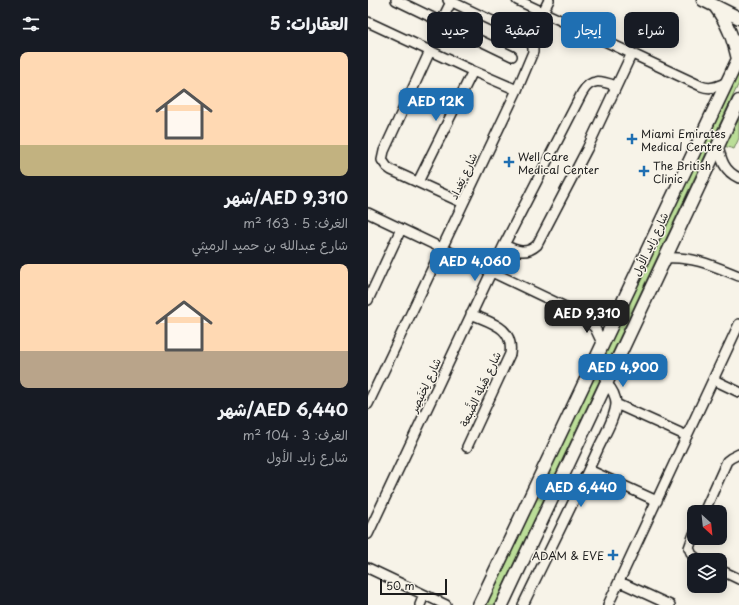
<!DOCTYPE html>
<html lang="ar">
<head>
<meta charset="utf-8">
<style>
  body { margin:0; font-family:"Playpen Sans","Playpen Sans Arabic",sans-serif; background:#20242c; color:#f1f3f6; direction:rtl; height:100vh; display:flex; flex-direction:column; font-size:15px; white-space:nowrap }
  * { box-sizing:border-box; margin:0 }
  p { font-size:13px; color:#9ea1a6 }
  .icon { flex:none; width:22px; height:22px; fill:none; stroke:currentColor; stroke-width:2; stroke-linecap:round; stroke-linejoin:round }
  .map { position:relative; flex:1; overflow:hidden; direction:ltr }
  .drawer { display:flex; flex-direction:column; background:#171b24; width:368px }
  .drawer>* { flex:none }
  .guide { position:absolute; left:12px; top:12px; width:299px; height:36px; direction:rtl; display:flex; gap:8px }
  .needle { width:26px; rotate:153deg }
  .tools { position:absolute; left:319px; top:505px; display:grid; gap:8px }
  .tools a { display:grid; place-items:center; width:40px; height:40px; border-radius:8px; background:#171b24; box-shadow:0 2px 10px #0003; font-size:20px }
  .scale { position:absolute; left:12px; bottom:10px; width:67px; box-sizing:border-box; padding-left:4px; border:2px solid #1c1c1c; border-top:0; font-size:11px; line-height:14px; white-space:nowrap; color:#1c1c1c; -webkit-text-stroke:3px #f7f3e8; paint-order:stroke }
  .price { position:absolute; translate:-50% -34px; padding:0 9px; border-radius:8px; background:#1f6fb2; color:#fff; font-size:13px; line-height:26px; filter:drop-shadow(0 1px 2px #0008) }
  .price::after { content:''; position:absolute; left:50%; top:24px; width:12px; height:9px; margin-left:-6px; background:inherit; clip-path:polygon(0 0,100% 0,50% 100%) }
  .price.on { background:#222; color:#fff }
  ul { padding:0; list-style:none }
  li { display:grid; align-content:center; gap:8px; height:212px; padding:0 20px }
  li span { display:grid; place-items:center; height:124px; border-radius:8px; color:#555 }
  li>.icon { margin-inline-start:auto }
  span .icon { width:72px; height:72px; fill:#fffc; stroke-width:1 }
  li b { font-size:17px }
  h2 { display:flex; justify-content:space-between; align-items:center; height:48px; padding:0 20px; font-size:17px }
  .chip { padding:0 14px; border-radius:8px; background:#171b24; box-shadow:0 2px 10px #0003; font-size:14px; line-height:36px }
  .chip.on { background:#1f6fb2; color:#fff }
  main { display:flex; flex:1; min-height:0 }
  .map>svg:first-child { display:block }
  .green { fill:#bbde98; stroke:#6c7d5a }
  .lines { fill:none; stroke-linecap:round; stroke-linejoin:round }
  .street-casing { stroke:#1c1c1c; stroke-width:12 }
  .secondary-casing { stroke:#1c1c1c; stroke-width:15 }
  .street { stroke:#f7f3e8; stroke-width:9 }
  .secondary { stroke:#f7f3e8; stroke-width:12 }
  .poi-dot { fill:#1f6fb2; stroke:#f7f3e8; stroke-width:1.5 }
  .labels { text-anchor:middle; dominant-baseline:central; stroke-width:3; stroke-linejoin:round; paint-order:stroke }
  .poi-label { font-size:11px; fill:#1c1c1c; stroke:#f7f3e8; text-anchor:start }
  .street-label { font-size:11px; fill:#1c1c1c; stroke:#f7f3e8 }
</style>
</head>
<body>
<main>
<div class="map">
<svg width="371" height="605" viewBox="0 0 371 605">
  <rect width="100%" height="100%" fill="#f7f3e8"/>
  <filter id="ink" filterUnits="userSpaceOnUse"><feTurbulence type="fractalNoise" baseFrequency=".025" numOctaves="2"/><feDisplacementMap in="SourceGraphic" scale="8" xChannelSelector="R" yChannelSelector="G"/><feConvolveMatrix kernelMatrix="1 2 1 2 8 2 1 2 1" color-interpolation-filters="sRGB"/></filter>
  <g filter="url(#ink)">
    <path class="green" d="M371,70V83L126,605H118Z
      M371,119V138L366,149L356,146Z"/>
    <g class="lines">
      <defs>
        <path id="street" d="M28,0L144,56
          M149,0L333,86C343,90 350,86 359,82
          M175,12L181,0
          M0,22L105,71L149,90
          M73,22L84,0
          M62,51L16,151L14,160L19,167L23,170L95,203
          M350,144C353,160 356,171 371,178
          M50,182L105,71
          M0,213L214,315L227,328L235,345
          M136,245C149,251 158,255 169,245L219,149L264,53
          M297,258C325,256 346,266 371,276
          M0,300L33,229
          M215,316C229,318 240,317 251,310
          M346,380L371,392
          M0,404L149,90L165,52V47L160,38L80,0
          M248,404L319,436
          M99,447L142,354C146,327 123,323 103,314
          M221,470L289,501
          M336,512L359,461L363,458L371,454
          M0,534L136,245L214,93C223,77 234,81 248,86
          M326,534L321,548L324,555L331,560
          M0,568L78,605
          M352,570L371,579
          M252,582L302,605
          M52,605L56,595
          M155,605C180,553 206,502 230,449C236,436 247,418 248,404C248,395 244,389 238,383
          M240,605L371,324"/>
        <path id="secondary" d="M335,0L371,18
          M347,6C360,24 365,38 370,59
          M111,605L371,57
          M134,605L371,101"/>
      </defs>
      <use href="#street" class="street-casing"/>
      <use href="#secondary" class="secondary-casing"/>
      <use href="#street" class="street"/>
      <use href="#secondary" class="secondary"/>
    </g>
  </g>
  <g class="poi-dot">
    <path d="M262 133h4v4h4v4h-4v4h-4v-4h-4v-4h4z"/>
    <path d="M139 156h4v4h4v4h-4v4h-4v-4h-4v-4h4z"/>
    <path d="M274 165h4v4h4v4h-4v4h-4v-4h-4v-4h4z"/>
    <path d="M243 549h4v4h4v4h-4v4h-4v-4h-4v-4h4z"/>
  </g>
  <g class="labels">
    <g class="poi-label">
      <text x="273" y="133">Miami Emirates<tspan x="273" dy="13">Medical Centre</tspan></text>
      <text x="150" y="156">Well Care<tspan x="150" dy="13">Medical Center</tspan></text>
      <text x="285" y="165">The British<tspan x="285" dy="13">Clinic</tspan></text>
      <text x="236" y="555" text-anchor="end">ADAM &amp; EVE</text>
    </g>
    <g class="street-label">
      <text transform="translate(95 176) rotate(-65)">شارع بَغداد</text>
      <text transform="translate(282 244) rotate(-65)">شارع زايد الأول</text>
      <text transform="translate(57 385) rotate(-65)">شارع لِخنَيصِر</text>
      <text transform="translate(112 389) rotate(-65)">شارع هَيلة الضَّبعة</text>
    </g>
  </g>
</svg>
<div class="tools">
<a><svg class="needle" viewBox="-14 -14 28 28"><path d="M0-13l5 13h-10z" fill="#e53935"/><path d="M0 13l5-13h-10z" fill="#9ea1a6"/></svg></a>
<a><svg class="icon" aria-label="layers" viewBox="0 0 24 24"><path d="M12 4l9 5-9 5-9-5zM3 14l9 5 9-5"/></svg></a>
</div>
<div class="scale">50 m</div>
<b class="price" style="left:68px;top:122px">AED 12K</b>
<b class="price" style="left:107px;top:282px">AED 4,060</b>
<b class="price on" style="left:219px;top:334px">AED 9,310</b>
<b class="price" style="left:255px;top:388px">AED 4,900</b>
<b class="price" style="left:213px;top:508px">AED 6,440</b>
<div class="guide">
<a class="chip">شراء</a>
<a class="chip on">إيجار</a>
<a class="chip">تصفية</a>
<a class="chip">جديد</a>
</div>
</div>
<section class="drawer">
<h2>العقارات: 5<svg class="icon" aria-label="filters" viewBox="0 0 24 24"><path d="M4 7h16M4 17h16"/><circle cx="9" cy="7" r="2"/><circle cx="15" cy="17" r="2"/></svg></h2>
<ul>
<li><span style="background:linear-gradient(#ffd9b3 75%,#c2b280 0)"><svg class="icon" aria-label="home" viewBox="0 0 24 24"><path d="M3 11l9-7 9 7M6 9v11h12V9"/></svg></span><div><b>AED 9,310/شهر</b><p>الغرف: 5 · 163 m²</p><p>شارع عبدالله بن حميد الرميثي</p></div></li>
<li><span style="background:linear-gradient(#ffd9b3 70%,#b9a48a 0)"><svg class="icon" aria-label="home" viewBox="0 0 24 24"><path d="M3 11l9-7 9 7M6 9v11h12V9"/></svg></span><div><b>AED 6,440/شهر</b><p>الغرف: 3 · 104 m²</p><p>شارع زايد الأول</p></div></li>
</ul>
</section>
</main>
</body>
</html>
